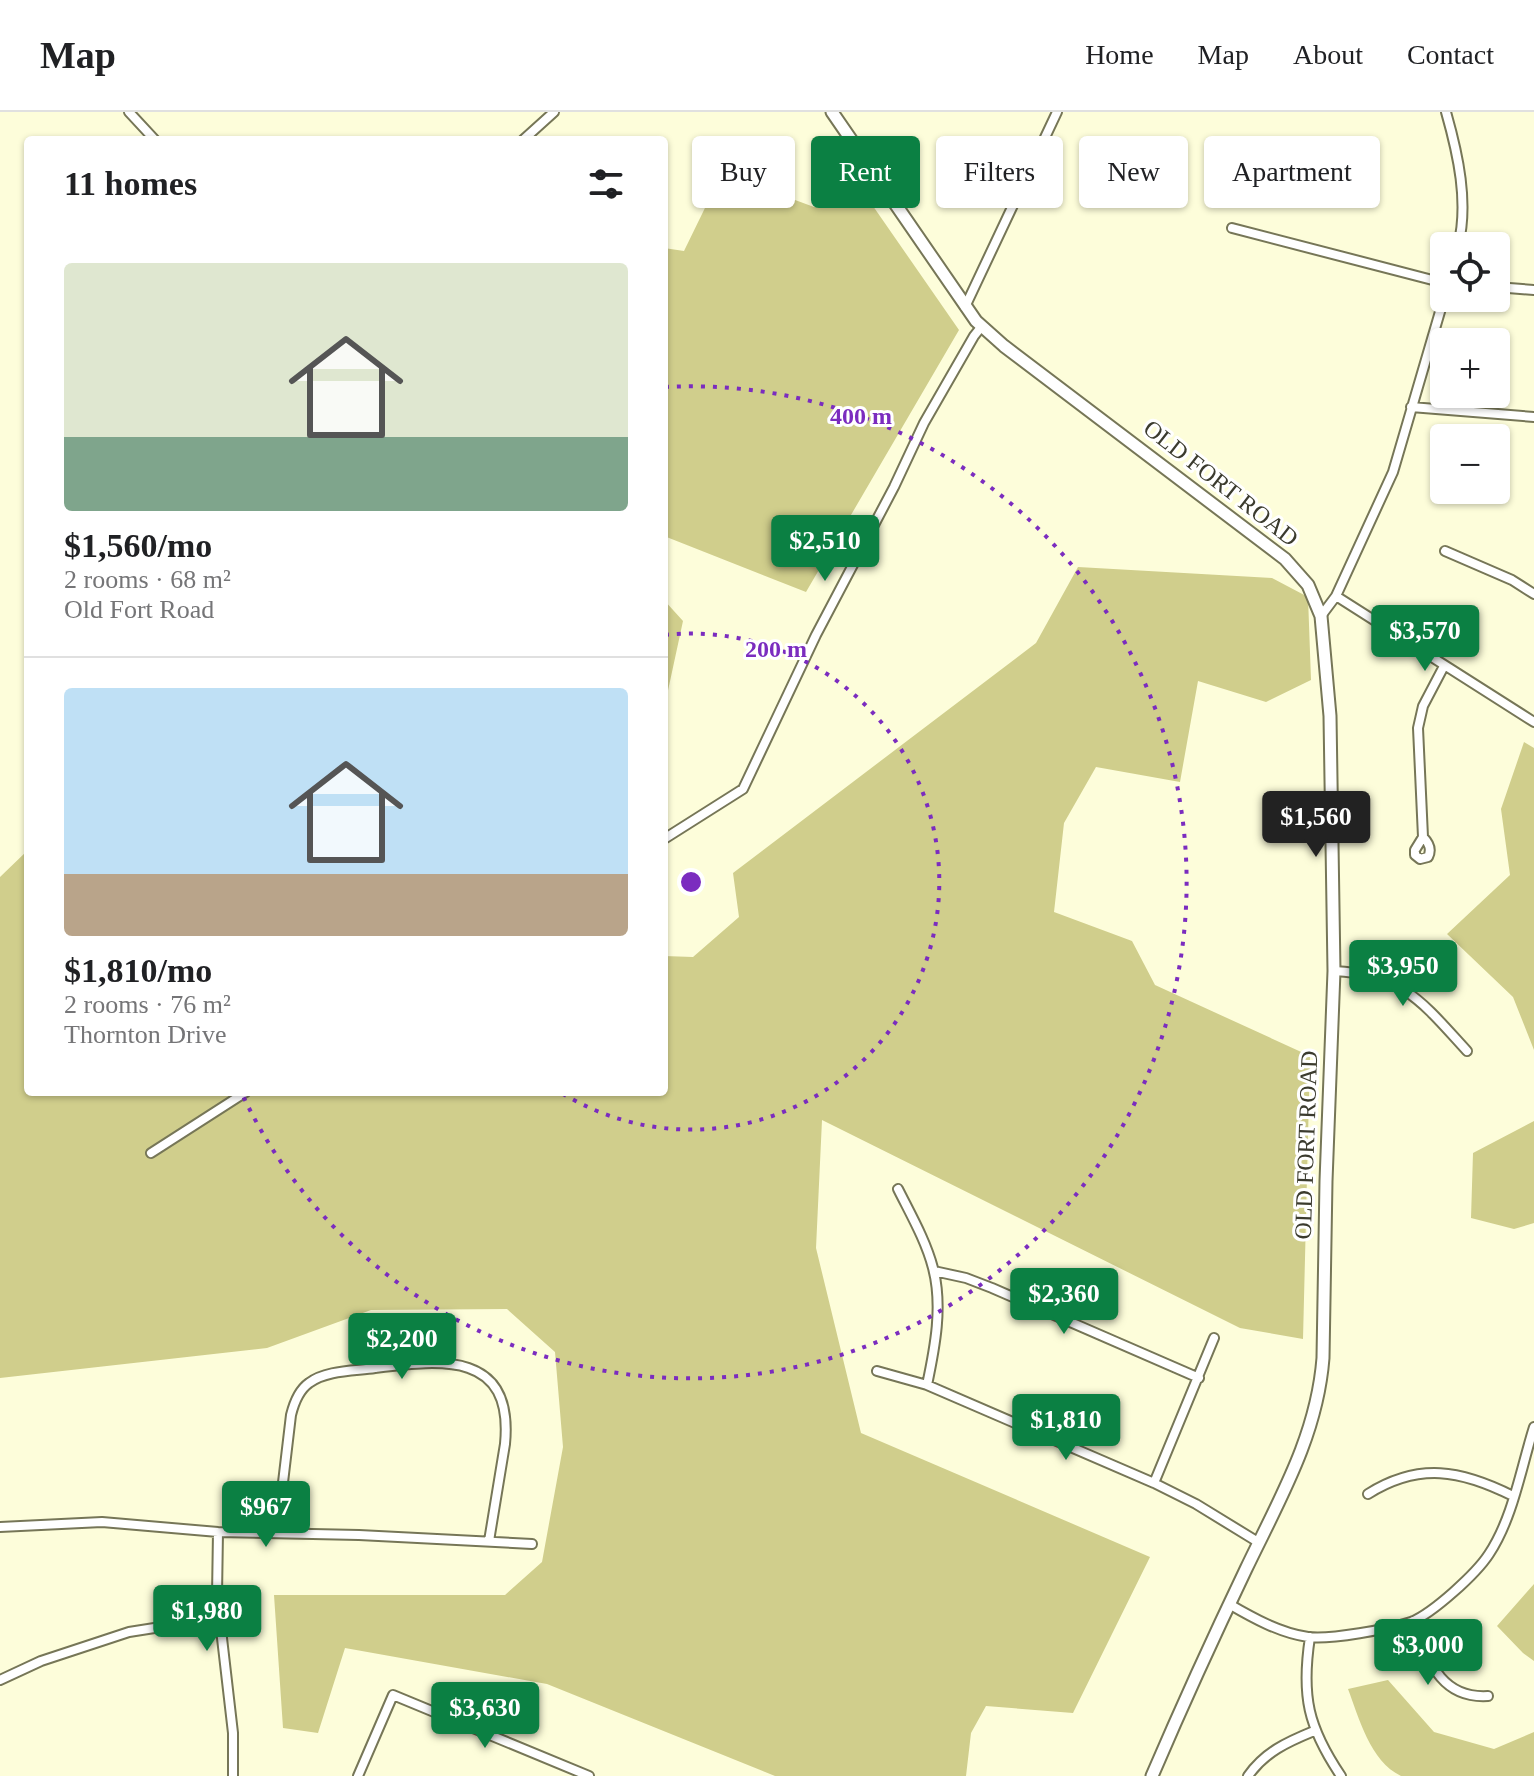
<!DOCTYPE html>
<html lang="en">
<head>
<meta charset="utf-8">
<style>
  body { margin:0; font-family:Georgia,serif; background:#f2f2f2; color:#202124; height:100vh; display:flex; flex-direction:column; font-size:30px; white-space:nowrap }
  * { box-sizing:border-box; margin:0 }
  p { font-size:26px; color:#757577 }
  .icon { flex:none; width:44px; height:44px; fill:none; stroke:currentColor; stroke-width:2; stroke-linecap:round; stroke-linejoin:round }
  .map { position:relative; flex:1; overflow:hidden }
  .side { position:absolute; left:24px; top:24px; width:644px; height:960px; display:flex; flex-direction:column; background:#fff; border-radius:8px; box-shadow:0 2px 6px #0004 }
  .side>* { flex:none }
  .banner { position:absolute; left:692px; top:24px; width:722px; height:72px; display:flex; gap:16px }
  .fabs { position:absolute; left:1430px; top:120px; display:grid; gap:16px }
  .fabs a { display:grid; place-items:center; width:80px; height:80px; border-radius:8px; background:#fff; box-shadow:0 2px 6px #0004; font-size:40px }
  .price { position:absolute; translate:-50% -68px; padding:0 18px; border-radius:8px; background:#0b8043; color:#fff; font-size:26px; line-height:52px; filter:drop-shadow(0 2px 4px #0008) }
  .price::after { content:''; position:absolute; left:50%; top:48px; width:24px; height:18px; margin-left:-12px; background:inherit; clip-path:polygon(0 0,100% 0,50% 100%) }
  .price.on { background:#222; color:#fff }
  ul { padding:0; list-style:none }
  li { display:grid; align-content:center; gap:16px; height:424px; padding:0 40px }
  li+li { border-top:2px solid #e0e0e0 }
  li span { display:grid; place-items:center; height:248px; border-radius:8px; color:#555 }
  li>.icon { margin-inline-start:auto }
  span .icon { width:144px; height:144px; fill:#fffc; stroke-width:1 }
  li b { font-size:34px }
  h2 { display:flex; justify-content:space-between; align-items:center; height:96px; padding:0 40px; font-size:34px }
  .pill { padding:0 28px; border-radius:8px; background:#fff; box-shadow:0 2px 6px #0004; font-size:28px; line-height:72px }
  .pill.on { background:#0b8043; color:#fff }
  header { display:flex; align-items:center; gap:48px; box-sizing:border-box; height:112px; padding:0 40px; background:#fff; border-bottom:2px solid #e0e0e0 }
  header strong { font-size:38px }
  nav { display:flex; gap:44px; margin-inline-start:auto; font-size:28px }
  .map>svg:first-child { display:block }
  .green { fill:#d0ce8c }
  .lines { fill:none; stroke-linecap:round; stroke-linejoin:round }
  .minor-casing { stroke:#767657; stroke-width:12 }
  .major-casing { stroke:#767657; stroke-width:15 }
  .minor { stroke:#fff; stroke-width:8 }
  .major { stroke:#fff; stroke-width:11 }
  .ring { fill:none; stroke:#7b2cbf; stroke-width:4; stroke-dasharray:4 8 }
  .labels { text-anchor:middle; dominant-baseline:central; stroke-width:6; stroke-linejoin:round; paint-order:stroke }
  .street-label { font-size:24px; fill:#3b3b2e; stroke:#fff }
  .centre { fill:#7b2cbf; stroke:#fff; stroke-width:4 }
  .ring-label { font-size:24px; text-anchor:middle; font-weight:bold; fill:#7b2cbf; stroke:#fff; stroke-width:6; stroke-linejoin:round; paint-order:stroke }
</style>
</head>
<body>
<header>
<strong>Map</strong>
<nav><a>Home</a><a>Map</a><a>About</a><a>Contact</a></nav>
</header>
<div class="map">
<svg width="1534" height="1664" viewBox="0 0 1534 1664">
  <rect width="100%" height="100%" fill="#fdfdda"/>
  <path class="green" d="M722,61L814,95L857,71L959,218L806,480L664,424V136L684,139Z
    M1078,455L1272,466L1308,485L1311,568L1266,590L1198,569L1180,670L1096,655L1064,711L1054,800L1132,829L1155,873L1310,944L1303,1227L1240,1216L822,1008L816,1136L861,1321L1150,1445L1073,1601L986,1594L971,1621L966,1664H775L547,1572L345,1536L318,1621L283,1616L274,1483H505L542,1450L563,1335L555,1240L507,1197L371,1198L267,1236L0,1266V765L28,738V980H664V844L693,845L739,805L733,761L1036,531Z
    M664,488L683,509L664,597Z
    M1524,630L1534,636V938L1513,885L1447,822L1510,763L1501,697Z
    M1534,1009V1111L1514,1117L1471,1106L1473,1041Z
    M1534,1472V1549L1523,1541L1497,1514Z
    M1388,1568L1434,1620L1494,1637L1534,1620V1664H1401C1370,1649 1359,1606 1348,1577Z"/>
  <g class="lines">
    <defs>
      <path id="minor" d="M129,0L155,28
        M1446,0C1458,42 1469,91 1458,134
        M523,28L554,0
        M1232,116L1444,171
        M1496,175L1534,178
        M965,195L1057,0
        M1411,295L1534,305
        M1445,439L1512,468L1534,482
        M1336,484L1534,610
        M1321,504L1336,484L1393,360L1444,186
        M1423,725L1418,616L1423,594L1444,554
        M1423,725C1429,731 1432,737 1428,745L1420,747L1415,743V738Z
        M664,727L743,677L816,523L894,375L924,311L974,224L982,214
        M1334,859C1403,862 1423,891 1467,939
        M151,1041L246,980
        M898,1077C911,1103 926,1129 933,1156C943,1194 935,1235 927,1273
        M934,1159L966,1166L992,1176L1199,1266
        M877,1259L927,1273L1154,1371L1196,1392L1258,1430
        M1154,1371L1214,1226
        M1368,1382C1419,1350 1461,1358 1513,1384
        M0,1415L102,1410L218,1420L359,1423L532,1432
        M218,1420L217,1483L233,1621V1664
        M277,1421L291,1303C294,1291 299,1278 309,1271C326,1258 355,1259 375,1256C440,1248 514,1238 505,1332L489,1429
        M1229,1492C1253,1506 1280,1521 1308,1525C1330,1528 1389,1517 1411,1510C1433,1501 1476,1462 1489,1442C1513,1406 1521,1356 1534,1315
        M1413,1509C1428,1546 1439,1587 1488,1584
        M1310,1525C1301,1584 1308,1615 1341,1664
        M0,1568L41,1549L129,1520L218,1506
        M358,1664L393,1583L589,1664
        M1248,1664C1265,1640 1287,1630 1314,1619"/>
      <path id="major" d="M832,0L976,209L1004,234L1285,447L1308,473L1321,504L1330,604L1334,859L1326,1069L1323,1246C1317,1324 1279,1388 1246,1457C1213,1526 1182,1594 1152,1664"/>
    </defs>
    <use href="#minor" class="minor-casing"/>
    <use href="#major" class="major-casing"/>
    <use href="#minor" class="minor"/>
    <use href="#major" class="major"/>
  </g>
  <g class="ring">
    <path d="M665 523A248 248 0 1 1 560 980"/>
    <path d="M665 275A496 496 0 1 1 243 984"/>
  </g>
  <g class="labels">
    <g class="street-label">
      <text transform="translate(1221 371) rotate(38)">OLD FORT ROAD</text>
      <text transform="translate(1306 1033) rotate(-88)">OLD FORT ROAD</text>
    </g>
  </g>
  <circle cx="691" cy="770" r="12" class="centre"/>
  <g class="ring-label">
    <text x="861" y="312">400 m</text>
    <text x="776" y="545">200 m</text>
  </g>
</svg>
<div class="fabs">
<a><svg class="icon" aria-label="locate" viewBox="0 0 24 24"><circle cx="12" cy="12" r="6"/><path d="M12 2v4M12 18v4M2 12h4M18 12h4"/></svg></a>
<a>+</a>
<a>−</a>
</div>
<b class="price" style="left:825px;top:471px">$2,510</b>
<b class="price" style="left:1425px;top:561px">$3,570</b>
<b class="price on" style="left:1316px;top:747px">$1,560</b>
<b class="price" style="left:1403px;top:896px">$3,950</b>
<b class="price" style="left:1064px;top:1224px">$2,360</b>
<b class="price" style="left:402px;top:1269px">$2,200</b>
<b class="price" style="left:1066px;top:1350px">$1,810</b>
<b class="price" style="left:266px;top:1437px">$967</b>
<b class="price" style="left:207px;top:1541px">$1,980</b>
<b class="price" style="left:1428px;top:1575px">$3,000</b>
<b class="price" style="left:485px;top:1638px">$3,630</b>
<div class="banner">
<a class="pill">Buy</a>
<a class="pill on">Rent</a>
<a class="pill">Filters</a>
<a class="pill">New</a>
<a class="pill">Apartment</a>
</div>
<section class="side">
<h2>11 homes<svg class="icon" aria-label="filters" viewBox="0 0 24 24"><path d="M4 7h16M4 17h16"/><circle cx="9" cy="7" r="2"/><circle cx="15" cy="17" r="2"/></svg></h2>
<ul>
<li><span style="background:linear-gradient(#dfe7d0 70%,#7fa58c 0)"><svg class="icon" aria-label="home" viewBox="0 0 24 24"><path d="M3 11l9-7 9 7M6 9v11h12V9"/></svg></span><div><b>$1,560/mo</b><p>2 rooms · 68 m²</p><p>Old Fort Road</p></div></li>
<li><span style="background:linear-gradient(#bfe0f5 75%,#b9a48a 0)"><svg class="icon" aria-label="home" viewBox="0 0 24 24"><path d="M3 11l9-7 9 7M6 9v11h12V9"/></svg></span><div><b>$1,810/mo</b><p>2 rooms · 76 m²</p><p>Thornton Drive</p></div></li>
</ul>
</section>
</div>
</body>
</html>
